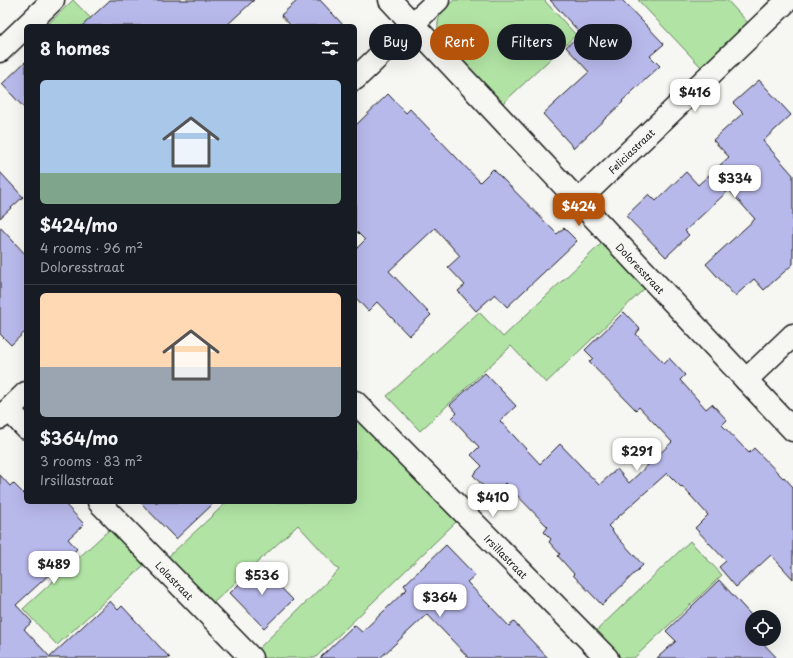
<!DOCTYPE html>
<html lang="en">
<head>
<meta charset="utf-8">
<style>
  body { margin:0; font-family:"Playpen Sans",sans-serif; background:#242831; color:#f1f3f6; height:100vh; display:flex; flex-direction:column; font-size:15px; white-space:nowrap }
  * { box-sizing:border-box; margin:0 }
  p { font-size:13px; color:#9ea1a6 }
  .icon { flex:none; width:22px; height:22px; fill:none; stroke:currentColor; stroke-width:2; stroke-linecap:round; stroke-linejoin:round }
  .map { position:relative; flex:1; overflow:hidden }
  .panel { position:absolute; left:24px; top:24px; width:333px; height:480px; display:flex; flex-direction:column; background:#171b24; border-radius:6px; box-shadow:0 4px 16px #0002 }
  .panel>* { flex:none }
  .top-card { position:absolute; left:369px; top:24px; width:364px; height:36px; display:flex; gap:8px }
  .tools { position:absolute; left:745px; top:610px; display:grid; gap:8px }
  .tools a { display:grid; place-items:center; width:36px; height:36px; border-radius:50%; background:#171b24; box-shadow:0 4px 16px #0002; font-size:20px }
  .price { position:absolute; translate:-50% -34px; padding:0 9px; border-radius:8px; background:#fff; color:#222; font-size:13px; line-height:26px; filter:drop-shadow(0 1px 2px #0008) }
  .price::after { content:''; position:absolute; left:50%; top:24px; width:12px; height:9px; margin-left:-6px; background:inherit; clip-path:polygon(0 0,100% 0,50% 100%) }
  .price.selected { background:#b45309; color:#fff }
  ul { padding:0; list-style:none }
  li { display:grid; align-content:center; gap:8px; height:212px; padding:0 16px }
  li+li { border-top:1px solid #363941 }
  li span { display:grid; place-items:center; height:124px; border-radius:6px; color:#555 }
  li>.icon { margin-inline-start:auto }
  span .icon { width:72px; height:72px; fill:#fffc; stroke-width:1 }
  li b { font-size:17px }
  h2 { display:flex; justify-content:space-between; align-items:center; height:48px; padding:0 16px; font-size:17px }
  .tag { padding:0 14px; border-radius:18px; background:#171b24; box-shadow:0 4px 16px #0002; font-size:14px; line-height:36px }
  .tag.selected { background:#b45309; color:#fff }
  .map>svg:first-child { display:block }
  .green { fill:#b1e4a4; stroke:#668060 }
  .building { fill:#b8b9eb; stroke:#1c1c1c }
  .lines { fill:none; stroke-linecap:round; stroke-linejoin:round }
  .street-casing { stroke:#1c1c1c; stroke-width:25 }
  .street { stroke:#f6f6f2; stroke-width:22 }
  .labels { text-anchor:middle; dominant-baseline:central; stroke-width:3.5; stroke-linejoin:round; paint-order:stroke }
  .street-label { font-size:10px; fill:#1c1c1c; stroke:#f6f6f2 }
</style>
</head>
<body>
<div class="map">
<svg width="793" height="658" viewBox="0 0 793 658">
  <rect width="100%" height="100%" fill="#f6f6f2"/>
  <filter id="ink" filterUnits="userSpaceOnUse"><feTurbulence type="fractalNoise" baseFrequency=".025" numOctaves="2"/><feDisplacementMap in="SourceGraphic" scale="8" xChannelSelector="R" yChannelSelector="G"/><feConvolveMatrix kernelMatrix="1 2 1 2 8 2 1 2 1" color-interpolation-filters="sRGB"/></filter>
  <g filter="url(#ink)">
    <path class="green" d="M73,0L98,26H46Z
      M454,0H544L576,35L502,104L439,34C435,17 442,11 454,0Z
      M638,0H727L750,25L703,69Z
      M602,243L645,288L546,383L511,346L420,431L387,396L479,312L503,337Z
      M355,412L459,519L315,658H263L256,651L339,570L298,525L212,604L168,557L227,502H355Z
      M111,528L145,564L57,645L23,609Z
      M690,541L722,575L634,658H621L596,631Z"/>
    <path class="building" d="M110,0H254L226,26H82Z
      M298,0H320L344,26H291L281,15Z
      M550,0H622L664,44L650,56L660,66L622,101L623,102L574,148L543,114L589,72L566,47L581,34Z
      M26,61V110L2,84Z
      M759,80L791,115L763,141L793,175V264L764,290L754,279L735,296L706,264L755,219L729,190L685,231L689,235L666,257L626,216L649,194L656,201L686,172L698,185L729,157L713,140L743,113L733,103Z
      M388,94L406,113L410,109L480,182L493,169L557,234L564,228L577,241L507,307L495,294L476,311L458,291L465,285L448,267L460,256L435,228L389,271L431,315L409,336L377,302L368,311L355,297V250L365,240L355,230V126Z
      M0,172L23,197L0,218Z
      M0,227L26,255V331L11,345L0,334Z
      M624,312L640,329L636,334L664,363L669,358L685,375L680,380L706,409L712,404L727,420L722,425L749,453L754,448L783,478L784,477L793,487V579L771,555L736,587L719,567L726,561L695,528L708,515L682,486L681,487L667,473L608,526L612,530H611L643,565L602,605L573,575L574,574L558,556L560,554L549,542L551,539L544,532L548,527L505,483L492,496L473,475L482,466L471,455L479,447L452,418L457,413L450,405L485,373L516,406L500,421L540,464L560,444L599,485L617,469L629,483L672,442L639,407L636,410L589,362L593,358L585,350Z
      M0,475L10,486L13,483L26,496V502H63L84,524L68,539L77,549L16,605L32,622L24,629L50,657L110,601L118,610L122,606L170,658H0Z
      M140,502H215L176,539Z
      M446,545L475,575L467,582L509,626L514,622L548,658H469L427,614L380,658H320L354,625L362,632L407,589L404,585Z
      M259,565L293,600L264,628L230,593Z
      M719,580L751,615L744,622L752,631V639H759L777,658H657L676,641L666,631Z"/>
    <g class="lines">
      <defs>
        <g id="street">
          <path id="s1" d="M390,0L793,430"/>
          <path d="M0,51L53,0"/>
          <path d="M355,79L438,0"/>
          <path id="s2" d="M578,201L788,0"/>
          <path d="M746,380L793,335"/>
          <path id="s3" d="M355,402L607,658"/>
          <path d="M9,410L26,428"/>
          <path d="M0,418L26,393"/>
          <path id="s4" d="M99,502L251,658"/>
        </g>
      </defs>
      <use href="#street" class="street-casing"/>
      <use href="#street" class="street"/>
    </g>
  </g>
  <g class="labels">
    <g class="street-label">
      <text stroke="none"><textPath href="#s2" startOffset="73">Feliciastraat</textPath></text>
      <text stroke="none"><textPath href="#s1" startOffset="367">Doloresstraat</textPath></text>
      <text stroke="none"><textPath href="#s3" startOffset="216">Irsillastraat</textPath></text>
      <text stroke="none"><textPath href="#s4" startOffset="109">Lolastraat</textPath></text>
    </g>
  </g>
</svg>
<div class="tools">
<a><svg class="icon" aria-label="locate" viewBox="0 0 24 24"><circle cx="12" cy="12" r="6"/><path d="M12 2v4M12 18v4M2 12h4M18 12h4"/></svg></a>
</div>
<b class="price" style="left:695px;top:113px">$416</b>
<b class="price" style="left:735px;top:199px">$334</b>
<b class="price selected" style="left:579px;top:227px">$424</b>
<b class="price" style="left:637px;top:472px">$291</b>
<b class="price" style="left:493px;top:518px">$410</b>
<b class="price" style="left:54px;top:585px">$489</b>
<b class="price" style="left:262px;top:596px">$536</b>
<b class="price" style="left:440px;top:618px">$364</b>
<div class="top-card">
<a class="tag">Buy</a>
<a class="tag selected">Rent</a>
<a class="tag">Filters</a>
<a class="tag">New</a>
</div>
<section class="panel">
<h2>8 homes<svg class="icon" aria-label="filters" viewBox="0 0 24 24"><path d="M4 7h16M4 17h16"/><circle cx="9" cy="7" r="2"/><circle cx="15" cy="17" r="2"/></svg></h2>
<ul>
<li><span style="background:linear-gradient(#a9c7e8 75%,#7fa58c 0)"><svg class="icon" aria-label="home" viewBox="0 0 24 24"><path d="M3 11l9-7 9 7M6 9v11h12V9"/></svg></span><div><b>$424/mo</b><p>4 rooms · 96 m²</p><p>Doloresstraat</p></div></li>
<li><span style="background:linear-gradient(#ffd9b3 60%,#9aa5b1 0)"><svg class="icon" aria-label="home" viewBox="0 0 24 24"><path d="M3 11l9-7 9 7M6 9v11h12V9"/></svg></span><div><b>$364/mo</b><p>3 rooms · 83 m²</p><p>Irsillastraat</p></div></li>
</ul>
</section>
</div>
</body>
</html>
